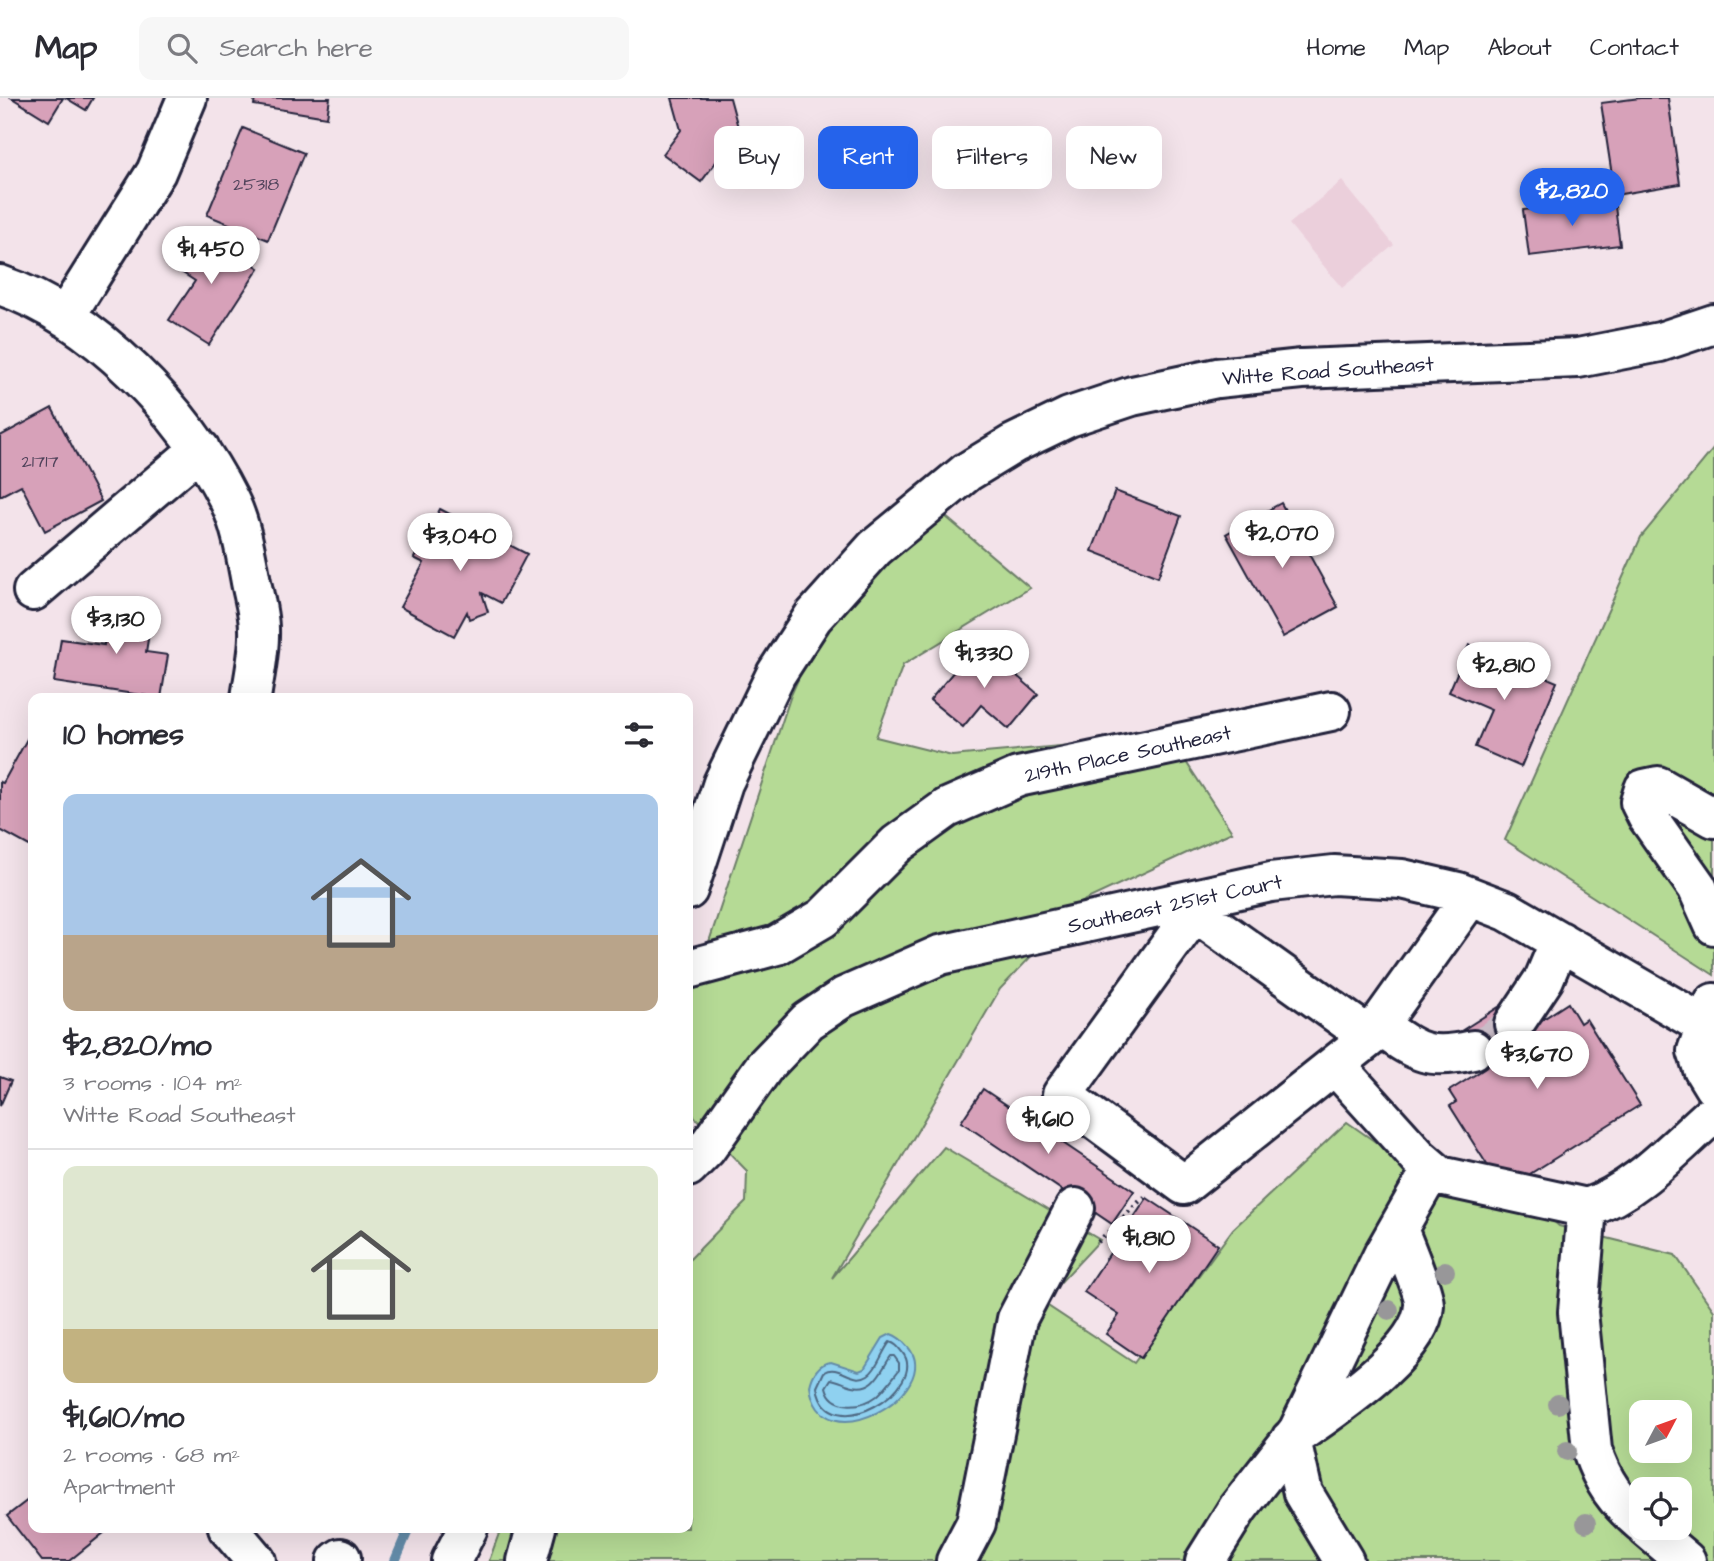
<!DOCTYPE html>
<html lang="en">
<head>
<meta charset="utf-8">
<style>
  body { margin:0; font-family:"Architects Daughter",sans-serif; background:#f7f7f7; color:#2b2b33; height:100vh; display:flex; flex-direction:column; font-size:26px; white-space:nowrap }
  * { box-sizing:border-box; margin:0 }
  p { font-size:23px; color:#7c7c81 }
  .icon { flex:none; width:38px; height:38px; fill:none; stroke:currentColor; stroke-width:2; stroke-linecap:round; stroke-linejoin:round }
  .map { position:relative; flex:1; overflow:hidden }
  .sheet { position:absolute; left:28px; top:595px; width:665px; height:840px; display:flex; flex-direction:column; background:#fff; border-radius:14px; box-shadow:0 7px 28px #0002 }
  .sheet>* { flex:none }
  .top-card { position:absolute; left:714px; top:28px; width:665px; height:63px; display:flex; gap:14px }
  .needle { width:46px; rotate:49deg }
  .controls { position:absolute; left:1629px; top:1302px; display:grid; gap:14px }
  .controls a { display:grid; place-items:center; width:63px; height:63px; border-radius:14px; background:#fff; box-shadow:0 7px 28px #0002; font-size:35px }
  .price { position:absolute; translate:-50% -60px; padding:0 16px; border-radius:24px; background:#fff; color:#222; font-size:23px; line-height:46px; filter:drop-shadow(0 2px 4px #0008) }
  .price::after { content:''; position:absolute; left:50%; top:42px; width:21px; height:16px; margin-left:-10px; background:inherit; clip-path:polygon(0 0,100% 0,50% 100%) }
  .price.active { background:#2563eb; color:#fff }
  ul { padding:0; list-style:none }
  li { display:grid; align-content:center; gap:14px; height:371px; padding:0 35px }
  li+li { border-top:2px solid #e1e1e2 }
  li span { display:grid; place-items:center; height:217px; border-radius:14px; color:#555 }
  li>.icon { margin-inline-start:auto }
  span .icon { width:126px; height:126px; fill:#fffc; stroke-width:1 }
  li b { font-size:30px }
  h2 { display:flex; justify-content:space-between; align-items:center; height:84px; padding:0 35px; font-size:30px }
  .pill { padding:0 24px; border-radius:14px; background:#fff; box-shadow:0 7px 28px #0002; font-size:24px; line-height:63px }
  .pill.active { background:#2563eb; color:#fff }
  header { display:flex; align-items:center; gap:42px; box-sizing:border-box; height:98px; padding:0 35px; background:#fff; border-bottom:2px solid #e1e1e2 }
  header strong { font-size:33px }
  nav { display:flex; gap:38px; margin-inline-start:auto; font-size:24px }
  .search { width:490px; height:63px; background:#f7f7f7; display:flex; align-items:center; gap:18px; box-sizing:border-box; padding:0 24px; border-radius:14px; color:#7c7c81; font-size:26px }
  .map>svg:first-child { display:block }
  .built { fill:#ebcfdb }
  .green { fill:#b5da95; stroke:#6c7e68; stroke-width:2; fill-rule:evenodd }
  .water { fill:#8fd1f0; stroke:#638ba8; stroke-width:2 }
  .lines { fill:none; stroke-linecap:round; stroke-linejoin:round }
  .shore { stroke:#4e6883; stroke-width:2 }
  .stream { stroke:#638ba8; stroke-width:10 }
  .building { fill:#d7a1b9; stroke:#22223b; stroke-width:2 }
  .minor-tunnel { stroke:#c9bcc7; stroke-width:38; stroke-dasharray:38 19; stroke-linecap:butt }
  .minor-casing { stroke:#22223b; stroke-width:44 }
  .path { stroke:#22223b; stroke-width:4.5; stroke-dasharray:2 5; stroke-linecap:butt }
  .minor { stroke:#fff; stroke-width:38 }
  .tree { fill:#989799 }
  .labels { text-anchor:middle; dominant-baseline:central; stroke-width:5; stroke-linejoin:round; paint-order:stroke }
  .number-label { font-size:18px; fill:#4f425a }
  .street-label { font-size:21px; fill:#22223b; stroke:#fff }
</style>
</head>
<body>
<header>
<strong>Map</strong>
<div class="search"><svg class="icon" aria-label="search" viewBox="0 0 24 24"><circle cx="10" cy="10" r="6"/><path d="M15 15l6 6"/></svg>Search here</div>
<nav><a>Home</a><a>Map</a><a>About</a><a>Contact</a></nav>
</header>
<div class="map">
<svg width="1714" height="1463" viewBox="0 0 1714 1463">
  <rect width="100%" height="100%" fill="#f3e3ea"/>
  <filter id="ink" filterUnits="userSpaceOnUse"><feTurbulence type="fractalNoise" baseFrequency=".0143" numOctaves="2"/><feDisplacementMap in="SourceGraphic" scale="14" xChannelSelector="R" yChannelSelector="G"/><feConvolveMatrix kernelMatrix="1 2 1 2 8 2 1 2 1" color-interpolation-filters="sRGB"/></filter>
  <g filter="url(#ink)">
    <path class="built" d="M1342,83L1394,147L1342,190L1289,126Z"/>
    <path class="green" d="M1714,350V877L1505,742L1641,439Z
      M926,402L1030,490L903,567L876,639L952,658L1169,638L1232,734L1085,802L1000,891L832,1180L944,1049L1100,1142L1042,1204L1134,1265L1233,1131L1347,1024L1460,1103L1551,1121L1559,1128L1675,1157L1714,1213V1463H489L501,1430H688V1163L746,1104L747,1073L688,1012V907L791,597L826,519ZM1642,1314H1680V1353H1642ZM1642,1391H1680V1430H1642Z"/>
    <path class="water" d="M891,1236C898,1238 903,1243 908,1249C946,1293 819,1367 810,1288C812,1278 818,1265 831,1264L859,1273L864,1271L883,1240Z"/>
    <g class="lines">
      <path class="shore" d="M890,1244C896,1246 898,1249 902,1254C931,1288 828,1353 817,1289L824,1274C839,1265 853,1287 868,1277C878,1271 882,1253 890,1244Z
        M891,1258H894L899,1265V1272C892,1281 885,1291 877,1298C861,1310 832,1312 826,1289L831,1281C838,1282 845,1286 853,1288C875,1293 881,1272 891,1258Z"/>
      <path class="stream" d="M395,1463L409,1430"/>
    </g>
    <path class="building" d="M12,0H63L49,23Z
      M66,0H93L86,12Z
      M255,0H330L327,19L254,7Z
      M672,0H730L739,33L701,84L663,56L681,32Z
      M1640,0H1668L1680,86L1615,97L1601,5Z
      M243,30L304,55L268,142L207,117Z
      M1614,101L1620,147L1529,158L1523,112Z
      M200,132L259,170L209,247L169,222L195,183L175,170Z
      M52,310L101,403L45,433L21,387L0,398V338Z
      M1115,393L1181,418L1158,479L1092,453Z
      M1281,405L1338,509L1283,539L1226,436Z
      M440,411L527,456L501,505L482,495L488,514L469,521L467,514L454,538L400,509L424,465L414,460Z
      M110,503L153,510L146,554L168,557L161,600L54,584L61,541L104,547Z
      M978,544L1038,596L1009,631L981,607L963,629L930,602Z
      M1469,547L1557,584L1521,669L1475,649L1491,612L1449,594Z
      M33,630V750L0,732V684L3,685Z
      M1568,905L1580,925L1586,921L1640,1007L1509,1089L1497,1070L1491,1073L1450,1008L1456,1004L1449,993L1484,971L1461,933L1502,907L1520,936Z
      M0,979L11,983L0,1008Z
      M983,991L1134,1093L1112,1126L961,1024Z
      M1147,1100L1218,1147L1141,1260L1106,1236L1119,1217L1084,1194Z
      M33,1398V1430H102L105,1434L69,1463H42L7,1418Z"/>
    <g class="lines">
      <path class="minor-tunnel" d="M1473,952L1491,944L1514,926"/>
      <defs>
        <path id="minor" d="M0,187C94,219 185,314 229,402C241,426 246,457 251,484C254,499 259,516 259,531C260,554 254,578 251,600
          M65,219L156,74L187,0
          M33,493L200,351
          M1714,720L1658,688L1644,691L1640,704L1647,718L1697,789L1714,827
          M688,792L723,685L776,576L813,519L875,450L967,374L1013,346L1069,319L1132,298L1217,280L1302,271L1578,260L1660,244L1714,226
          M1181,804L1370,939L1470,799
          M1195,813L1062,997L1184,1087L1370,939
          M688,871L777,847L823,820L897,746L947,710L1018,679L1331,613
          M1714,905L1697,953L1703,971L1714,989
          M1514,926L1544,881L1560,843
          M1378,927C1416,953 1425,963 1473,952
          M1335,967L1419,1060L1440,1078L1587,1110C1637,1093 1675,1049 1714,1015
          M688,1069L706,1051L764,969L808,923L844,899L940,857L1271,784L1334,777L1402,781L1458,794L1507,813L1699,924L1714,930
          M1587,1110L1578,1214L1592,1352C1603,1385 1616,1403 1642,1425
          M228,1430L256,1463
          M1647,1430L1686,1463
          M337,1463L341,1460
          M451,1463L468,1430
          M527,1463L536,1430
          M956,1463L976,1425L1017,1221L1075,1110
          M1205,1463L1238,1410L1298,1333L1383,1157L1432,1071
          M1344,1463L1303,1395L1291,1341C1328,1314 1422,1256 1424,1207C1425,1197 1403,1144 1398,1131"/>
      </defs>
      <use href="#minor" class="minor-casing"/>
      <path class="path" d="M1098,1144L1144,1099"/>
      <use href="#minor" class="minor"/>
    </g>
    <g class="tree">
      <circle cx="1445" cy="1173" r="10"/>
      <circle cx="1389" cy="1212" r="10"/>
      <circle cx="1558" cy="1306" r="10"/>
      <circle cx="1567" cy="1353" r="10"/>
      <circle cx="1586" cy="1425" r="10"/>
    </g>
  </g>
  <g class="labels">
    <g class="number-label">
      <text x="256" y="86">25318</text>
      <text x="40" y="363">21717</text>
    </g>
    <g class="street-label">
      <text transform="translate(1328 273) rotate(-4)">Witte Road Southeast</text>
      <text transform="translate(1128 656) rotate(-12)">219th Place Southeast</text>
      <text transform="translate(1175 806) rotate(-12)">Southeast 251st Court</text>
    </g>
  </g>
</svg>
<div class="controls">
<a><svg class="needle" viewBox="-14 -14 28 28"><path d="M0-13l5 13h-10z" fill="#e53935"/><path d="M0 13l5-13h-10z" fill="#7c7c81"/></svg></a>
<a><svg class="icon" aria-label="locate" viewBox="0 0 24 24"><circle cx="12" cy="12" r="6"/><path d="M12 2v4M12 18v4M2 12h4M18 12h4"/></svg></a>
</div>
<b class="price active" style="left:1572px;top:130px">$2,820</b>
<b class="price" style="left:211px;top:188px">$1,450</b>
<b class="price" style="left:1282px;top:472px">$2,070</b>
<b class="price" style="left:460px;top:475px">$3,040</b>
<b class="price" style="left:116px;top:558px">$3,130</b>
<b class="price" style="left:984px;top:592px">$1,330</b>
<b class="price" style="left:1504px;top:604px">$2,810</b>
<b class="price" style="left:1537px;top:993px">$3,670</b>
<b class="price" style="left:1048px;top:1058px">$1,610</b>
<b class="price" style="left:1149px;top:1177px">$1,810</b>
<div class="top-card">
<a class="pill">Buy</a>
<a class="pill active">Rent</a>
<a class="pill">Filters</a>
<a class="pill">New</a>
</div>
<section class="sheet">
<h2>10 homes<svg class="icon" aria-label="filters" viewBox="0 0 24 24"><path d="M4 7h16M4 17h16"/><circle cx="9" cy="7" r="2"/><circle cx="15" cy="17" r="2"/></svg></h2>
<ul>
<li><span style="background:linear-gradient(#a9c7e8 65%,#b9a48a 0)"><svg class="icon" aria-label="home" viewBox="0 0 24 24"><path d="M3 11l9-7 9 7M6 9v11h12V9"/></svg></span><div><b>$2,820/mo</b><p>3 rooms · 104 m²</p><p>Witte Road Southeast</p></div></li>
<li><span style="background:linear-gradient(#dfe7d0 75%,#c2b280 0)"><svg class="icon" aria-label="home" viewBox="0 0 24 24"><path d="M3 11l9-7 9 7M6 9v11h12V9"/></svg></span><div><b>$1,610/mo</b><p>2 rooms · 68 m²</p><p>Apartment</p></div></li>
</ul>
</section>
</div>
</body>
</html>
